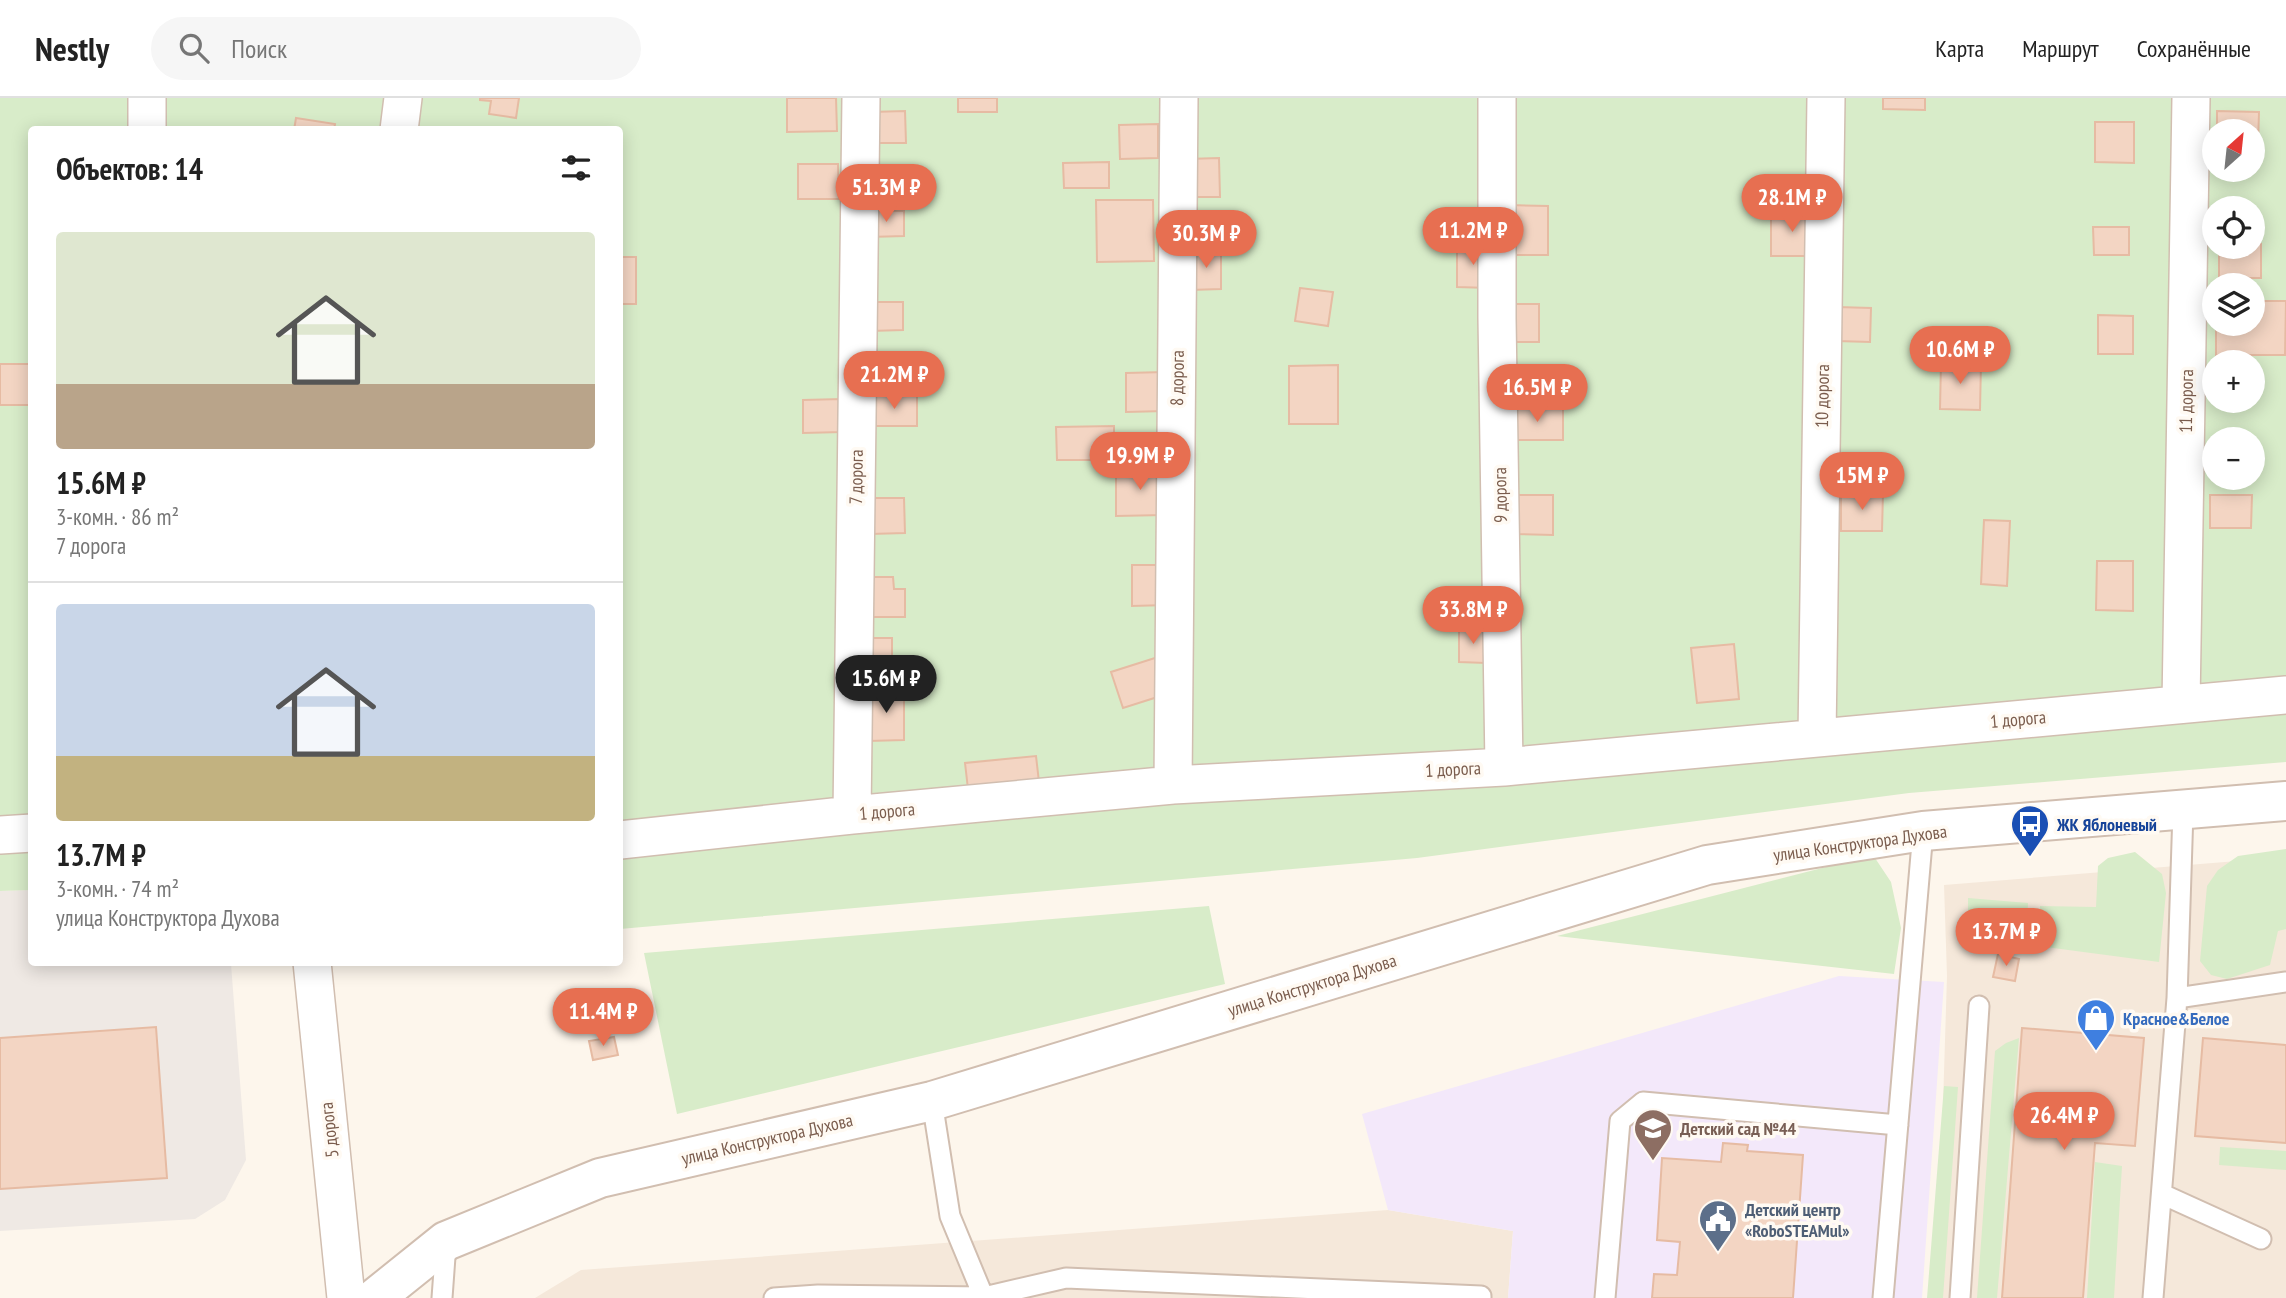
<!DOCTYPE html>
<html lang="ru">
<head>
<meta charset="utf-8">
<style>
  body { margin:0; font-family:"PT Sans Narrow",sans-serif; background:#f6f6f6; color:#222; height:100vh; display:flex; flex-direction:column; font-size:26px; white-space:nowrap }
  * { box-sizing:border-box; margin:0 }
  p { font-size:23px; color:#767676 }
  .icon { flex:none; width:38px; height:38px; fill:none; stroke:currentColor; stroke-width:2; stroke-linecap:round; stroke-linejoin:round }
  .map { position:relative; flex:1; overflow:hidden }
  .side { position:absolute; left:28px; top:28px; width:595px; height:840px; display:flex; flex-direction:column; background:#fff; border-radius:7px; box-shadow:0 4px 18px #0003 }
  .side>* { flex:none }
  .needle { width:46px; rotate:27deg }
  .tools { position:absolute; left:2202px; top:21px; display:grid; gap:14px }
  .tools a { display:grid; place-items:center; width:63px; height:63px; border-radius:50%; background:#fff; box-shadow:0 4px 18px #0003; font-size:35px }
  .price { position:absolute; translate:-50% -60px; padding:0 16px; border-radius:24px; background:#e76f51; color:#fff; font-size:23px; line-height:46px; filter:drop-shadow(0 2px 4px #0008) }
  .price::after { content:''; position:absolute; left:50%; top:42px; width:21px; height:16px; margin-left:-10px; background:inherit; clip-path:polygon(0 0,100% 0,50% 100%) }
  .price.active { background:#222; color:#fff }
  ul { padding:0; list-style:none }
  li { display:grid; align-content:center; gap:14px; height:371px; padding:0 28px }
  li+li { border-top:2px solid #e0e0e0 }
  li span { display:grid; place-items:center; height:217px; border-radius:7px; color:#555 }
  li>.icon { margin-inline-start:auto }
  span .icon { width:126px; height:126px; fill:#fffc; stroke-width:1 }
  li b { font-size:30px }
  h2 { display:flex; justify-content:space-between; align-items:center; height:84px; padding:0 28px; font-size:30px }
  header { display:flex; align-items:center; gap:42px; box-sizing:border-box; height:98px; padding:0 35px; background:#fff; border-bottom:2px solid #e0e0e0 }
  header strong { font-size:33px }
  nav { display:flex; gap:38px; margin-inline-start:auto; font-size:24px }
  .search { width:490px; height:63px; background:#f6f6f6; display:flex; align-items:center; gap:18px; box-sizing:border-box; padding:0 24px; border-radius:38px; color:#767676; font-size:26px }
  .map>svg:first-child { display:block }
  .residential { fill:#f5e8da }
  .industrial { fill:#efe9e4 }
  .education { fill:#f3e8fa }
  .green { fill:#d8ecc9; fill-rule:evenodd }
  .building { fill:#f3d5c3; stroke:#e6bba3; stroke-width:2 }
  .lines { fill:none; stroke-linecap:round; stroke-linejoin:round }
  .service-casing { stroke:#d1beb0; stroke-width:23 }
  .minor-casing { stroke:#d1beb0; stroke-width:40 }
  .tertiary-casing { stroke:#d1beb0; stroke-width:42 }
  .service { stroke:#fff; stroke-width:19 }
  .minor { stroke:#fff; stroke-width:37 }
  .tertiary { stroke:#fff; stroke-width:38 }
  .labels { text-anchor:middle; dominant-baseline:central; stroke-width:7; stroke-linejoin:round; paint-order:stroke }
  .street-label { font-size:18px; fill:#7a5c4d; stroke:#fffaf3 }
  .transit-label { font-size:18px; font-weight:bold; fill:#164399; stroke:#fffaf3; text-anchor:start }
  .shop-label { font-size:18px; font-weight:bold; fill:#366cbe; stroke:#fffaf3; text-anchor:start }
  .education-label { font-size:18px; font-weight:bold; fill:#785e54; stroke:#fffaf3; text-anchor:start }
  .service-label { font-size:18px; font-weight:bold; fill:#4e5e75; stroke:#fffaf3; text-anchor:start }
</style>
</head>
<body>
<header>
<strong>Nestly</strong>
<div class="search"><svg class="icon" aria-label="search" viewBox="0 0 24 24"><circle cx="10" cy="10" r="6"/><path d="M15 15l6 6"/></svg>Поиск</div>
<nav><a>Карта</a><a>Маршрут</a><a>Сохранённые</a></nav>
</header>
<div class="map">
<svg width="2286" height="1200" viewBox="0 0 2286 1200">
  <rect width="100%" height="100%" fill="#fdf6ec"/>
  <path class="residential" d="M2286,759V1200H1937L1947,878L1944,787Z
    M1388,1112L1513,1133L1508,1200H535L581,1172Z"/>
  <path class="industrial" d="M31,792L32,864L231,866L246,1062L225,1102L195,1121L0,1133V793Z"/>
  <path class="education" d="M1839,878L1944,884L1922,1200H1508L1513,1133L1388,1112L1362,1016Z"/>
  <path class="green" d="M0,0H2286V664L1909,695L1417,760L620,831V32H32V792L0,793ZM2214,33H2252V72H2214ZM2214,110H2252V149H2214ZM2214,187H2252V226H2214ZM2214,264H2252V303H2214ZM2214,341H2252V380H2214Z
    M2286,751V831L2278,833L2270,867L2227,881L2211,877L2200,863L2207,788L2218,772L2238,758Z
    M2135,754L2162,776L2166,795L2159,864L2038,848L2040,808L2096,809L2098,768L2108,760Z
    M1873,757L1891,784L1901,830L1894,876L1557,838Z
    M1968,800L2028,805L2026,840L1968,834Z
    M1209,808L1225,886L677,1016L644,855Z
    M2019,940L1997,1200H1977L1995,953L2006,945Z
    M1944,988L1958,989L1943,1200H1927Z
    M2220,1049L2286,1053V1072L2219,1067Z
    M2095,1064L2122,1068L2114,1200H2087Z"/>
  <path class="building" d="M480,0H519L516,20L489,16L491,3L480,2Z
    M787,0H836L837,33L787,34Z
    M958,0H997V14H958Z
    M1883,0H1925V12L1883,11Z
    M905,13L906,45H871V14Z
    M2217,13L2259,14L2258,47H2252V33H2217Z
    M296,20L335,26L334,32H294Z
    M2095,24H2134V65L2095,64Z
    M1158,26V60L1120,61L1119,27Z
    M1219,60L1220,99H1188L1187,61Z
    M1109,64V90H1064L1063,65Z
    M798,66H838L839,101H798Z
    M1096,102H1153L1154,163L1097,164Z
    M1509,107L1548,108V157H1508Z
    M869,113H904V138L869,139Z
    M1771,113L1813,114V158H1771Z
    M2093,129H2129V157H2094Z
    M2252,146H2261V180H2219V149H2252Z
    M1457,149H1489V190L1457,189Z
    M1221,153V191L1190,192V154Z
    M620,159H636V206H620Z
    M1300,190L1333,194L1328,228L1295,223Z
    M2252,203H2286L2285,257H2216V226H2252Z
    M870,204H903V232L870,233Z
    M1510,206H1539V244H1509Z
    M1837,209L1871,210L1870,244L1837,243Z
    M2098,217L2133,218V256H2098Z
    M1941,264L1981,265L1980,312L1940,311Z
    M0,266H32V307H0Z
    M1338,267V326H1289V268Z
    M1165,274V313L1126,314V275Z
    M917,297V328H870V298Z
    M842,301V334L803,335V302Z
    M1512,309H1563V342H1511Z
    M1114,328V362H1057L1056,329Z
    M1164,370V417L1116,418V371Z
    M1841,394L1883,395L1882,433H1841Z
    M1513,397H1553V437L1513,436Z
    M2210,397H2252L2251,430H2210Z
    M869,400H904L905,435L870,436Z
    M1984,422L2010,423L2007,488L1981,486Z
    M2097,463H2133V513L2096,512Z
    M1132,467H1166L1167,507L1132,508Z
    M864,479H893L894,491H905V519H864Z
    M1486,530V565L1459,564V531Z
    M865,540H892V575L865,576Z
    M1734,546L1739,601L1697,605L1691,550Z
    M1158,559L1170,595L1123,610L1111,574Z
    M904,590V642L868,643V591Z
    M1036,658L1039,684L968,691L965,665Z
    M1998,856L2019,861L2015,883L1993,879Z
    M156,929L167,1080L0,1091V940Z
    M2022,930L2144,940L2135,1048L2095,1045L2083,1200H2002Z
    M614,939L618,957L593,962L589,943Z
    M2203,940L2286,947V1045L2195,1038Z
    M1723,1045L1748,1047L1747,1053L1803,1057L1793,1200H1652L1654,1176L1677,1177L1680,1144L1657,1142L1662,1060L1721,1064Z"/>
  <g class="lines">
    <defs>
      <path id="service" d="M2177,900L2286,884
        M932,1003L950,1118L984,1200
        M2162,1096L2261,1141
        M442,1200L446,1145
        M774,1200L818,1197L984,1199L1066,1180L1481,1198V1200
        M1605,1200L1620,1023L1643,1004L1898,1027
        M1883,1200L1923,733
        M1960,1200L1979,908
        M2153,1200L2177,900L2183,713"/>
      <path id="minor" d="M1497,0V220L1504,669
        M147,32V0
        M399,32L403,0
        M2181,606L2191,0
        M1817,639L1826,0
        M1173,687L1179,0
        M852,717L861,0
        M0,737L32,735
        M620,742L852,717L1173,687L1504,669L2286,597
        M312,864L346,1200"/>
      <path id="tertiary" d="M375,1200L446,1143L600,1080L932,1003L1707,767L1923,733L2286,703"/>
    </defs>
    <use href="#service" class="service-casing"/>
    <use href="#minor" class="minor-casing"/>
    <use href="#tertiary" class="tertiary-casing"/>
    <use href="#service" class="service"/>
    <use href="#minor" class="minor"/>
    <use href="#tertiary" class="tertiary"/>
  </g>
  <defs>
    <symbol id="bus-pin" viewBox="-11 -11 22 30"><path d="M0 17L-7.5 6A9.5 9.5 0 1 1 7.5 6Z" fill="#1a4fb4" stroke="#fffaf3"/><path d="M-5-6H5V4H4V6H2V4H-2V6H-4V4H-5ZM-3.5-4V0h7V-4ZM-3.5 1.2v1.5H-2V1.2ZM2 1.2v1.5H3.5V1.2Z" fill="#fff"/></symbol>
    <symbol id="shop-pin" viewBox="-11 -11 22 30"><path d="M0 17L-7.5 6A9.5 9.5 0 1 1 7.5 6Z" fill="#3f7fe0" stroke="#fffaf3"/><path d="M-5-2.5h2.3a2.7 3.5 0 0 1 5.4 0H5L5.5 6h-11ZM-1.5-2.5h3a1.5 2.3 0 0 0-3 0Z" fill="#fff"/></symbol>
    <symbol id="school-pin" viewBox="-11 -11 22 30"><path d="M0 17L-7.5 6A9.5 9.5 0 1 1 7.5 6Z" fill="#8d6e63" stroke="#fffaf3"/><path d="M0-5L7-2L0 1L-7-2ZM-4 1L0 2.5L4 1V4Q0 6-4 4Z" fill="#fff"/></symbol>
    <symbol id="civic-pin" viewBox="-11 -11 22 30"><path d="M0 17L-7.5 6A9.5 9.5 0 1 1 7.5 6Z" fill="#5c6f8a" stroke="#fffaf3"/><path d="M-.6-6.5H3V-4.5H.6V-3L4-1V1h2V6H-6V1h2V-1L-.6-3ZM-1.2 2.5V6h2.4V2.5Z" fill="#fff"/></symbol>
  </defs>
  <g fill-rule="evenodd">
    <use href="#bus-pin" x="2008" y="704" width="44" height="60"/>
    <use href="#shop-pin" x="2074" y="898" width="44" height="60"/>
    <use href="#school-pin" x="1631" y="1008" width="44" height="60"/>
    <use href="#civic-pin" x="1696" y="1099" width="44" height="60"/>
  </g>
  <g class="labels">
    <g class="street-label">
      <text transform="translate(1177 280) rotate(-89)">8 дорога</text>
      <text transform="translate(1822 298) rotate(-89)">10 дорога</text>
      <text transform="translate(2186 303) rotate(-89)">11 дорога</text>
      <text transform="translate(856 379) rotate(-89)">7 дорога</text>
      <text transform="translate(1500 397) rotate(-91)">9 дорога</text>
      <text transform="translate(2018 621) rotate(-5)">1 дорога</text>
      <text transform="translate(1453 671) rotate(-3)">1 дорога</text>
      <text transform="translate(887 713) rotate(-5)">1 дорога</text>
      <text transform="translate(1860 745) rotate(-8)">улица Конструктора Духова</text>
      <text transform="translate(1312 887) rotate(-17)">улица Конструктора Духова</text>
      <text transform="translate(329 1032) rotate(-96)">5 дорога</text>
      <text transform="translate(767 1041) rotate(-13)">улица Конструктора Духова</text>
    </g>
    <g class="transit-label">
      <text x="2057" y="726">ЖК Яблоневый</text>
    </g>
    <g class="shop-label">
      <text x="2123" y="920">Красное&amp;Белое</text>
    </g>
    <g class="education-label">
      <text x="1680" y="1030">Детский сад №44</text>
    </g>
    <g class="service-label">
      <text x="1745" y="1111">Детский центр<tspan x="1745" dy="21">«RoboSTEAMul»</tspan></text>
    </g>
  </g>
</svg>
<div class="tools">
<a><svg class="needle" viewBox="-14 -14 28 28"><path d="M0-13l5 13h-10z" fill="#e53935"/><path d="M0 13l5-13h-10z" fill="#767676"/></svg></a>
<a><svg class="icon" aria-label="locate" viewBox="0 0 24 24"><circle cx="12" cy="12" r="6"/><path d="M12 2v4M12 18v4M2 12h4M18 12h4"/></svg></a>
<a><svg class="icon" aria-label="layers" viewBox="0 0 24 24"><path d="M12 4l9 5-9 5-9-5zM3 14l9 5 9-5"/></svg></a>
<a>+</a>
<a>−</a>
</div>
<b class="price" style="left:886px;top:126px">51.3M ₽</b>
<b class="price" style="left:1792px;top:136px">28.1M ₽</b>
<b class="price" style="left:1473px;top:169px">11.2M ₽</b>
<b class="price" style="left:1206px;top:172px">30.3M ₽</b>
<b class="price" style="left:1960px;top:288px">10.6M ₽</b>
<b class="price" style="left:894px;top:313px">21.2M ₽</b>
<b class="price" style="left:1537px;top:326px">16.5M ₽</b>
<b class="price" style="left:1140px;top:394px">19.9M ₽</b>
<b class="price" style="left:1862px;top:414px">15M ₽</b>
<b class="price" style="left:1473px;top:548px">33.8M ₽</b>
<b class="price active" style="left:886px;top:617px">15.6M ₽</b>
<b class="price" style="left:2006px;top:870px">13.7M ₽</b>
<b class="price" style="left:603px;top:950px">11.4M ₽</b>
<b class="price" style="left:2064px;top:1054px">26.4M ₽</b>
<section class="side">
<h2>Объектов: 14<svg class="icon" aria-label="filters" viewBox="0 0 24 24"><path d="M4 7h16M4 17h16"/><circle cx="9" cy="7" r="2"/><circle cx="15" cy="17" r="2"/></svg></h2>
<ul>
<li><span style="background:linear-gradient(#dfe7d0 70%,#b9a48a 0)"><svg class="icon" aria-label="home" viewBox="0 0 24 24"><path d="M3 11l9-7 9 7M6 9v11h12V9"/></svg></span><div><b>15.6M ₽</b><p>3-комн. · 86 m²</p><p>7 дорога</p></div></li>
<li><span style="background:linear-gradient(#c9d6e8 70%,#c2b280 0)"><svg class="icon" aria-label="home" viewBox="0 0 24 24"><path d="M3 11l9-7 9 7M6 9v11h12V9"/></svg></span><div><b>13.7M ₽</b><p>3-комн. · 74 m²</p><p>улица Конструктора Духова</p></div></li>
</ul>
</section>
</div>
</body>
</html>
